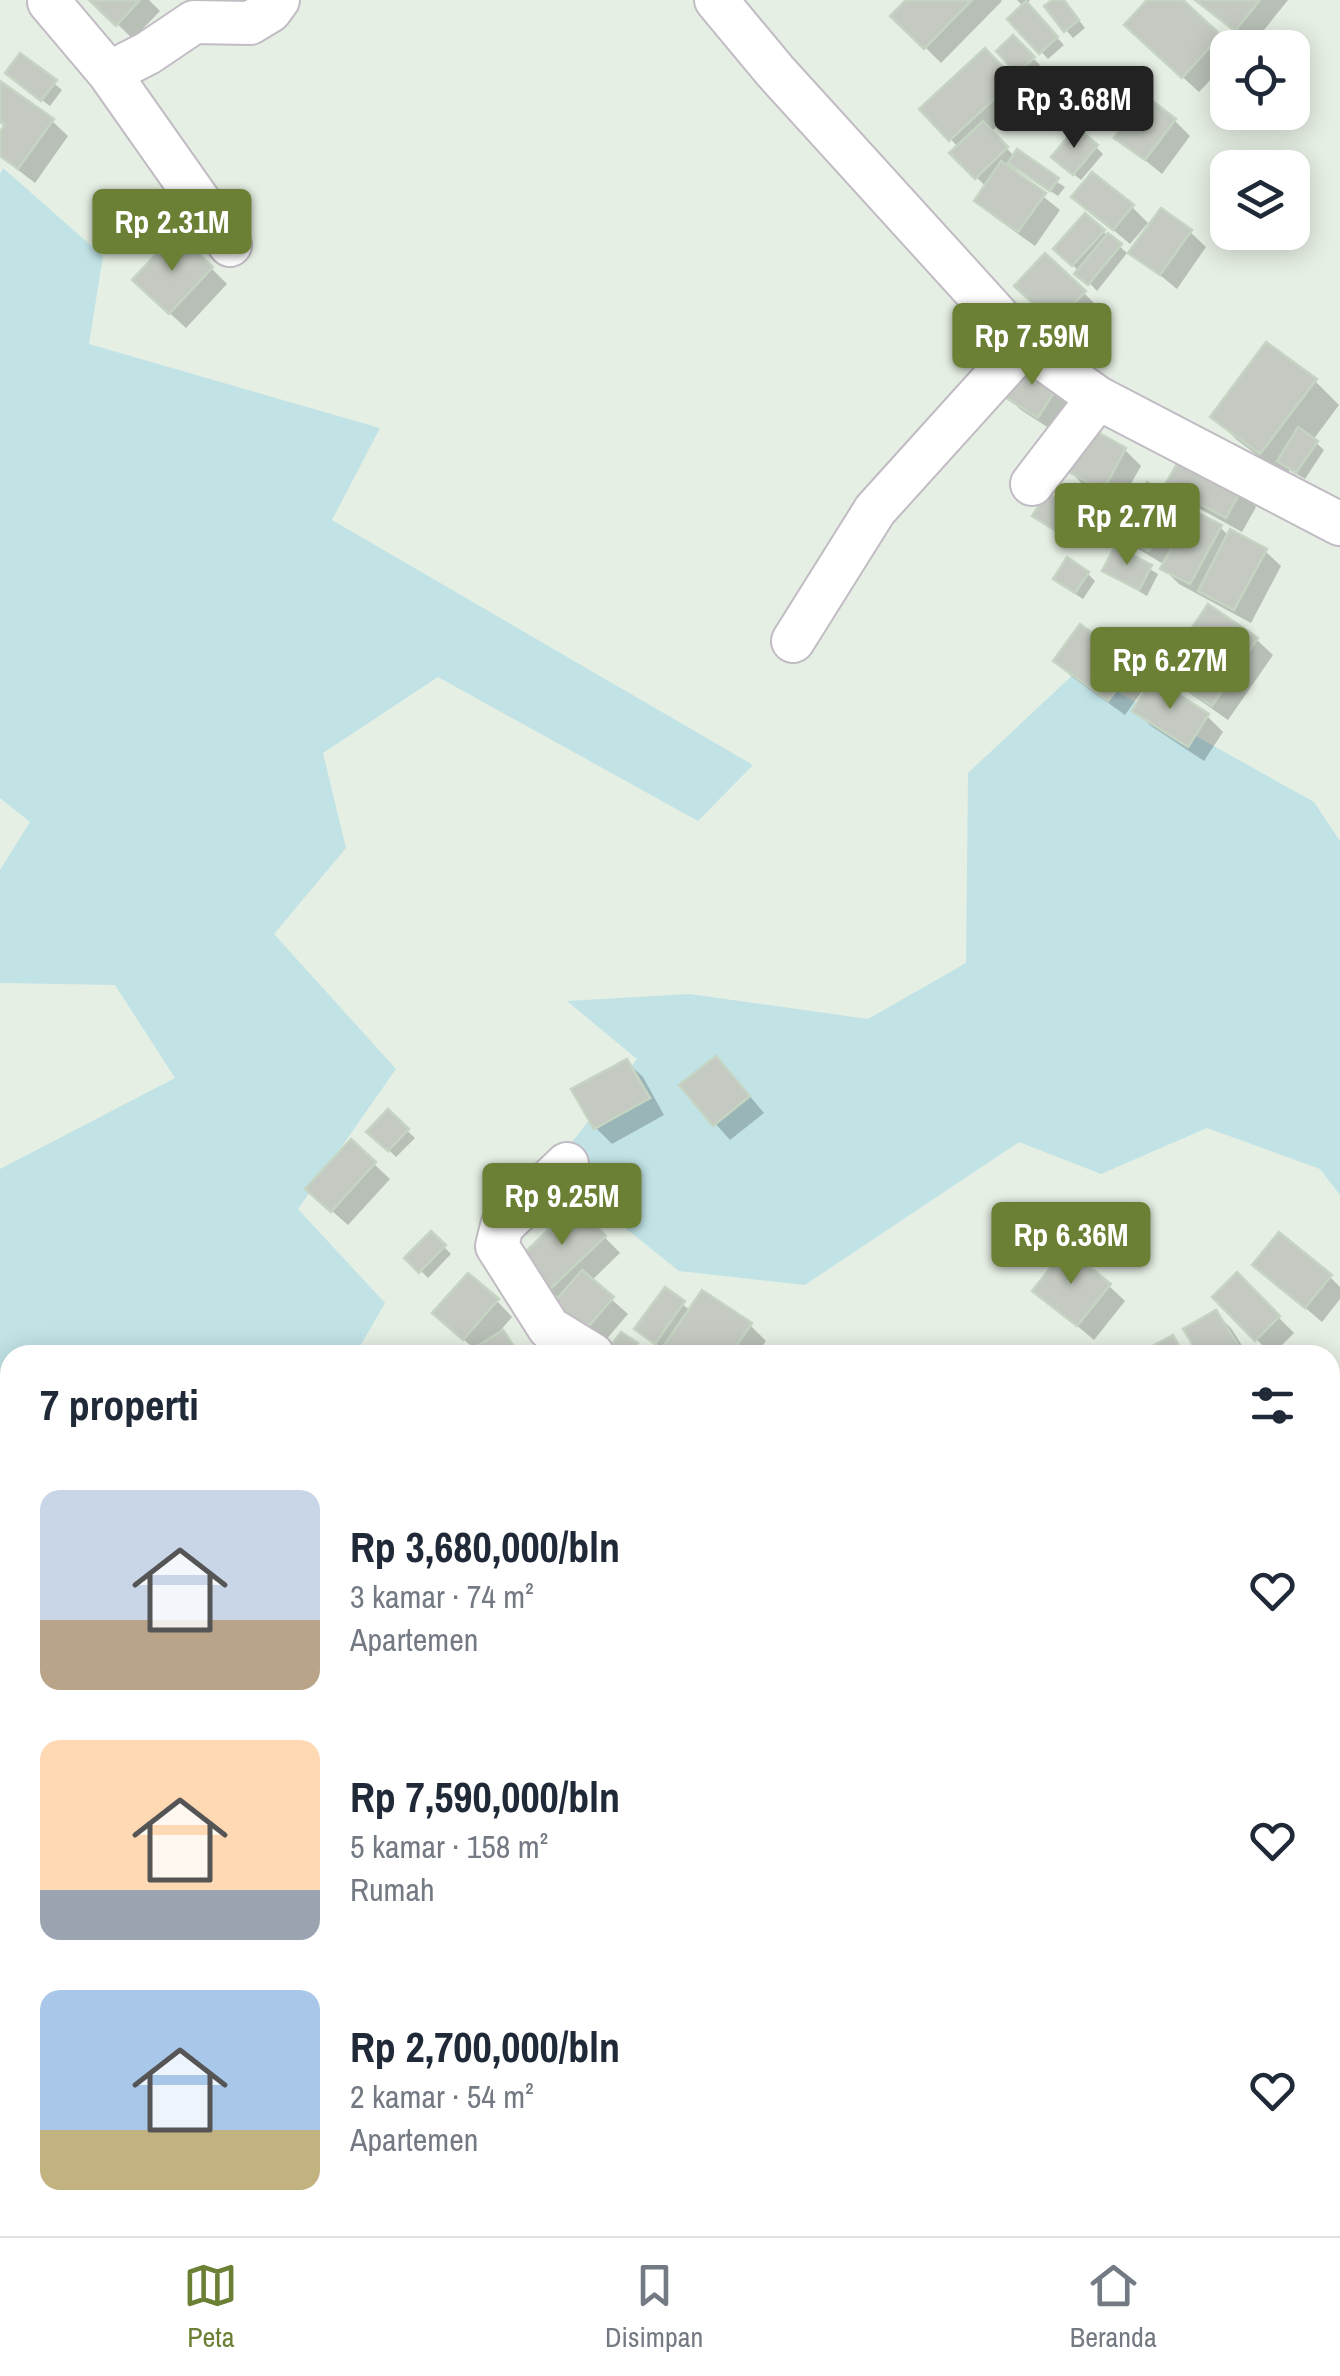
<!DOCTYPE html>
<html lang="id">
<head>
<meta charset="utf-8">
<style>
  body { margin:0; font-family:"Archivo Narrow",sans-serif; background:#f6f6f7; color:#1f2937; height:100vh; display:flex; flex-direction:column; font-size:38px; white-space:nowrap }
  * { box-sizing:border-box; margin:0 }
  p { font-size:32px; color:#747a83 }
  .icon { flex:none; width:55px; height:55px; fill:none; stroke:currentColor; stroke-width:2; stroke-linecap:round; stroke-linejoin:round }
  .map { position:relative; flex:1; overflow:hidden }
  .details { position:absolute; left:0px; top:1345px; width:1340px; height:892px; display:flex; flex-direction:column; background:#fff; border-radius:30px 30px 0 0; box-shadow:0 5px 25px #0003 }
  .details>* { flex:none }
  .fabs { position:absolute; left:1210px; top:30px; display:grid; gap:20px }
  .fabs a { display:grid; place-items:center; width:100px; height:100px; border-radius:20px; background:#fff; box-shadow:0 5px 25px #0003; font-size:50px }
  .price { position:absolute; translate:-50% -85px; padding:0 22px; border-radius:10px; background:#6b8034; color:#fff; font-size:32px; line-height:65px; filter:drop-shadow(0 2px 5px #0008) }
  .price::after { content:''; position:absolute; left:50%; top:60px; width:30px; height:22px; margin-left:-15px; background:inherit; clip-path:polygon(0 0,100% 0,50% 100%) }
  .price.selected { background:#222; color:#fff }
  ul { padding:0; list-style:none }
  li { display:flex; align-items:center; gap:30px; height:250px; padding:0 40px }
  li span { display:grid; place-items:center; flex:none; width:280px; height:200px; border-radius:20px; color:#555 }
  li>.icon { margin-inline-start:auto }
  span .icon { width:120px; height:120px; fill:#fffc; stroke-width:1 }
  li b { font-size:42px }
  h2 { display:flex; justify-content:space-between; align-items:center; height:120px; padding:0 40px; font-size:42px }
  .dock { display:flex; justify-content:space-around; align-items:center; height:140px; border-top:2px solid #e0e1e3; background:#fff; font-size:28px; color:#747a83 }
  .dock a { display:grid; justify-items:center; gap:5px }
  .dock .selected { color:#6b8034 }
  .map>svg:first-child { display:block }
  .green { fill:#c1e3e6 }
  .shadow { fill:#0003 }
  .building { fill:#c4cac1; stroke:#c6d4c3; stroke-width:2.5 }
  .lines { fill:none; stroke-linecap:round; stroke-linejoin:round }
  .minor-casing { stroke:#c1bcc3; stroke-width:46 }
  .minor { stroke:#fff; stroke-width:42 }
</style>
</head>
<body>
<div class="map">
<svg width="1340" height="2236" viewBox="0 0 1340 2236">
  <rect width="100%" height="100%" fill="#e6efe4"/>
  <path class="green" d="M3,168L103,256L89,344L380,428L332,520L753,765L698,821L438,677L323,753L346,848L274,934L396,1069L298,1209L385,1303L355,1355H10V1452L0,1467V1169L175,1078L115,985L0,983V870L30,822L0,798V174Z
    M1078,670L1314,802L1340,841V1195L1320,1169L1207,1128L1101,1174L1019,1142L805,1285L679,1271L551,1169L637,1059L567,1001L690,994L868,1019L966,963L968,773Z"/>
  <path class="shadow" d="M92,0H149L160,11L133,39Z
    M910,0H1001L1002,1L941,63L894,16Z
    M1017,0H1030L1026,5L1064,45L1048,59L1011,19L1024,7Z
    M1057,0L1067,5L1085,28L1073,38L1066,30Z
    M1150,0H1180L1231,48H1228V61L1199,92L1143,41Z
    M1195,0H1288L1252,45Z
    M1013,38L1040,65L1026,79L999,51Z
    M985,51L1029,97L991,132L1015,157L1065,187L1058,196L1017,169L1013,172L1060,210L1035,246L993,216L977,201L986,187L953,153L959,148L923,110Z
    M21,56L62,90L50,106L15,80Z
    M0,84L52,121L68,136L35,183L0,156V136L6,127L0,123Z
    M1174,120L1190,136L1162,174L1117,137Z
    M1096,147L1103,154L1081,180L1061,164Z
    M1075,197L1132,207L1148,223L1130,244Z
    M1086,216L1127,253L1097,291L1057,248Z
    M1190,232L1206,247L1177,289L1132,252Z
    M211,268L227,284L186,328L151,296Z
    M1084,293L1099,308L1072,338L1033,301Z
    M1267,345L1315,381L1339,405L1313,440L1324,450L1305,479L1290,470L1285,476L1237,440L1213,416Z
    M1026,361L1076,398L1055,432L1021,410L1005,395Z
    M1125,450L1141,466L1119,505L1085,487L1070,471Z
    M1168,485L1241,491L1256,507L1242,532L1184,500Z
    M1178,503L1191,517L1220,527L1229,536L1265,551L1281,566L1251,623L1179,584L1163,568L1165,565L1135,547L1120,531Z
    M1071,510L1078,518L1066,538L1035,516Z
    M1116,549L1158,574L1147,596L1105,571Z
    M1088,574L1095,581L1083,599L1063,586Z
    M1257,640L1273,655L1228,720L1181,687L1165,671Z
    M1056,661L1133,666L1152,685L1148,683L1125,715L1072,677Z
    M1135,710L1207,716L1223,732L1204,761L1151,726Z
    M627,1062L643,1077L664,1115L612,1144L596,1128L575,1090Z
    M732,1075L764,1113L730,1140L682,1086Z
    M388,1113L415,1138L396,1157L370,1132Z
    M374,1164L390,1179L348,1225L324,1204Z
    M575,1207L620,1253L591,1281L628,1314L599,1348L560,1300L521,1260Z
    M431,1234L451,1254L428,1278L408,1258Z
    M1255,1265L1330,1277L1340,1287V1299L1322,1322Z
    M1237,1276L1294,1333L1272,1355L1215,1297Z
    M1109,1286L1125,1301L1094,1340L1036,1291Z
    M665,1291L691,1311L750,1325L766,1341L756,1355H674L665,1346L663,1349L645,1336Z
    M497,1301L512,1317L500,1331L520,1355H482L451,1329Z
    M1215,1313L1231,1328L1248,1355H1201Z
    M636,1345L643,1352L641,1355H617Z
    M1340,1472V1571L1330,1561V1479Z
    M1340,1574V1657L1330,1647V1585Z
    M1330,2116L1340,2125V2191L1333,2200L1330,2197Z
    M1330,2216L1340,2225V2236H1300L1292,2228H1330Z
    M341,2228H409L404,2233L407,2236H349Z
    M411,2228H439L445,2234L421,2236Z
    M923,2228H1032L1039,2236H930Z
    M1140,2228H1236L1249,2236H1149Z"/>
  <path class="building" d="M89,0H140L116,26Z
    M906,0H972L924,49L890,16Z
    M1052,0H1064L1079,20L1064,32L1044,6Z
    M1147,0H1183L1221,35L1182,78L1124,25Z
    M1195,0H1260L1235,31Z
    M1026,1L1058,37L1039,54L1007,19Z
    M1013,35L1035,57L1017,74L996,51Z
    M985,48L1015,80L949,141L919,109Z
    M20,53L57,80L41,101L5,73Z
    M0,81L54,119L18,169L0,156V132L5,124L0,121Z
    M1146,96L1176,119L1145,160L1114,138Z
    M983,121L1008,147L975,179L949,153Z
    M1076,127L1098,145L1073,175L1051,157Z
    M1017,149L1059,178L1050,191L1008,163Z
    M1001,161L1046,193L1018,232L974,201Z
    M1092,172L1134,205L1113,230L1071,197Z
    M1161,208L1192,230L1160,275L1128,253Z
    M1085,213L1105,230L1072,266L1053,249Z
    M176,233L213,267L169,314L132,280Z
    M1108,233L1122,244L1088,285L1074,274Z
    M1045,253L1086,291L1055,324L1014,286Z
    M1266,342L1317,379L1260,454L1210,417Z
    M1025,358L1061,381L1038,418L1002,395Z
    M1298,427L1318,441L1296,473L1277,461Z
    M1090,428L1126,448L1103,491L1067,471Z
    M1181,457L1242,489L1226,518L1165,485Z
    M1147,482L1179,501L1149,551L1116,532Z
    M1047,493L1073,508L1058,532L1032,516Z
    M1192,510L1222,525L1190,584L1160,569Z
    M1230,529L1267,549L1234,610L1198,591Z
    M1115,546L1152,565L1139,590L1102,571Z
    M1067,557L1089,572L1075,593L1053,579Z
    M1208,604L1258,638L1212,706L1162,672Z
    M1080,624L1135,665L1108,701L1053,661Z
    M1153,678L1209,714L1188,747L1132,711Z
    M716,1056L750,1096L713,1126L679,1085Z
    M627,1059L650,1098L594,1129L571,1089Z
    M388,1109L409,1129L388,1151L366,1132Z
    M351,1139L376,1162L331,1212L305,1189Z
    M575,1204L606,1236L548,1291L517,1260Z
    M431,1231L446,1245L419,1273L404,1258Z
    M1279,1232L1332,1275L1305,1308L1252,1265Z
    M1066,1248L1111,1284L1077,1326L1032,1291Z
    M582,1270L614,1297L582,1334L550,1307Z
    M1237,1272L1280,1316L1255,1341L1212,1297Z
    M468,1273L499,1299L463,1340L432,1313Z
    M665,1287L685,1301L655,1344L634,1329Z
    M702,1290L752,1323L730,1355H674L663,1347Z
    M1216,1310L1240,1348L1229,1355H1199L1183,1329Z
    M503,1330L513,1345L497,1355H479L474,1348Z
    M621,1332L638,1343L629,1355H616L608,1350Z
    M1173,1335L1184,1355H1150L1147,1349Z
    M1340,1468V1542L1330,1550V1476Z
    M1340,1571V1629L1330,1639V1581Z
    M1330,2113L1340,2122V2158L1330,2169Z
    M1337,2218L1340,2222V2236H1316L1330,2228Z
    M338,2228H379L371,2236H347Z
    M409,2228H438L432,2236H422Z
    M780,2228H841L848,2236H769Z
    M854,2228H910L917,2236H861Z
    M919,2228H951L941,2236H927Z
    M966,2228H1032L1033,2229L1023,2236H958Z
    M1138,2228H1179L1171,2236H1148Z
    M1187,2228H1228L1220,2236H1179Z"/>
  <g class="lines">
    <defs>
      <path id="minor" d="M716,0L775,71L1024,345L1098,398L1340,524
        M49,2L109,73L148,53L194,22L250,23L270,11L278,0
        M109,73L230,245
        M1032,484L1098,398
        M793,641L875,510L1024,345
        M567,1164L502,1226L497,1246L549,1328L593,1355
        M0,1903L10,1908
        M1330,1959L1340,1962
        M230,2228L240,2236
        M1084,2228L1092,2236"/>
    </defs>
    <use href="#minor" class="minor-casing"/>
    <use href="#minor" class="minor"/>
  </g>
</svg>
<div class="fabs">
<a><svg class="icon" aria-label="locate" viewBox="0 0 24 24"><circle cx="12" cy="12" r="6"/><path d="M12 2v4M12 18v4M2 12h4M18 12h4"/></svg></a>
<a><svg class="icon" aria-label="layers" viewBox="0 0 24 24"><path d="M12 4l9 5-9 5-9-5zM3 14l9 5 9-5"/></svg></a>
</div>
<b class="price selected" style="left:1074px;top:151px">Rp 3.68M</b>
<b class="price" style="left:172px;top:274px">Rp 2.31M</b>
<b class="price" style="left:1032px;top:388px">Rp 7.59M</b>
<b class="price" style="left:1127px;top:568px">Rp 2.7M</b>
<b class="price" style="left:1170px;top:712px">Rp 6.27M</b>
<b class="price" style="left:562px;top:1248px">Rp 9.25M</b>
<b class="price" style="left:1071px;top:1287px">Rp 6.36M</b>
<section class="details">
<h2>7 properti<svg class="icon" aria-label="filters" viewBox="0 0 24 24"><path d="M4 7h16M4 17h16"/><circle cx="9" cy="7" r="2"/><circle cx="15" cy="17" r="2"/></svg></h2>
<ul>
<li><span style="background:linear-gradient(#c9d6e8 65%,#b9a48a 0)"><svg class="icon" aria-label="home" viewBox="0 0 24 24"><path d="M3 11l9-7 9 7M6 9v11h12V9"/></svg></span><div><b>Rp 3,680,000/bln</b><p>3 kamar · 74 m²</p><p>Apartemen</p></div><svg class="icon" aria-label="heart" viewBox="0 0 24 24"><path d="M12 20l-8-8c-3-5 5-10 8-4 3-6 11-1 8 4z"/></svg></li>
<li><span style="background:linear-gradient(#ffd9b3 75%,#9aa5b1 0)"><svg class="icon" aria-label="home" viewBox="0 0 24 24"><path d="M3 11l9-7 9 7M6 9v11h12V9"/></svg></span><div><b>Rp 7,590,000/bln</b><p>5 kamar · 158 m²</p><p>Rumah</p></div><svg class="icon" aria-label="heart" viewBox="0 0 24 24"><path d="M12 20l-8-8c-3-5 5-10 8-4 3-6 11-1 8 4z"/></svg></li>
<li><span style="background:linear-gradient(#a9c7e8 70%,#c2b280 0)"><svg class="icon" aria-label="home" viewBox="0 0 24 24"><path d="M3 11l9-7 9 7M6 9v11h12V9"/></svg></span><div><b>Rp 2,700,000/bln</b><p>2 kamar · 54 m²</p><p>Apartemen</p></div><svg class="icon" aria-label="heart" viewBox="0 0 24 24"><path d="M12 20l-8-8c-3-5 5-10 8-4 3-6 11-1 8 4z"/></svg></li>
</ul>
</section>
</div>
<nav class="dock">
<a class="selected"><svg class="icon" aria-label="map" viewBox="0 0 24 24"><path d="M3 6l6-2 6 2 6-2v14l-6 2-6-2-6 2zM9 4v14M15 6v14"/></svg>Peta</a>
<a><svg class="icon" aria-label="saved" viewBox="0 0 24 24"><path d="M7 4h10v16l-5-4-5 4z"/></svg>Disimpan</a>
<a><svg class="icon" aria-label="home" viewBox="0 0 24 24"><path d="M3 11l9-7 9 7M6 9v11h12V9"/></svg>Beranda</a>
</nav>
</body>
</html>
